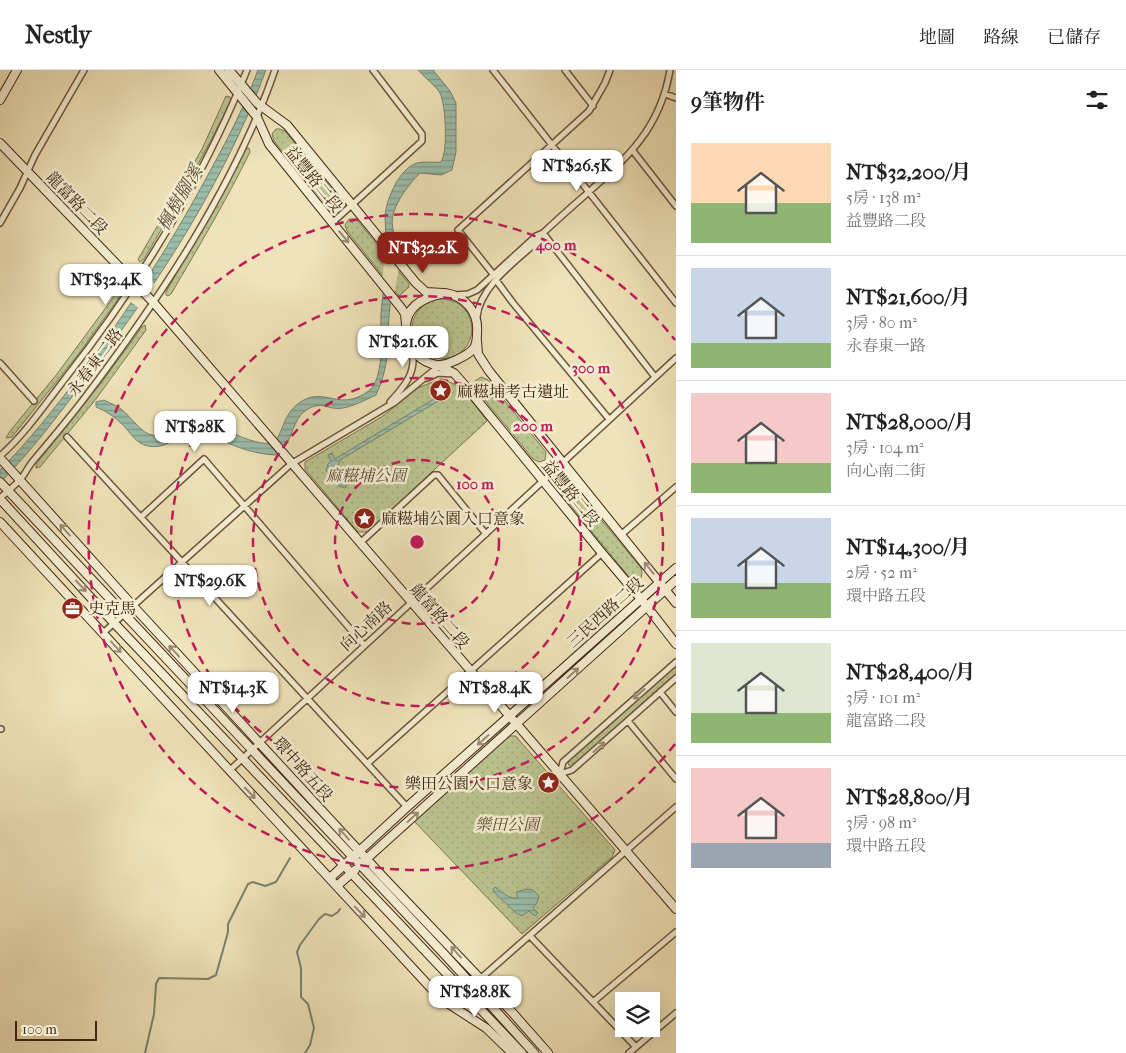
<!DOCTYPE html>
<html lang="zh-TW">
<head>
<meta charset="utf-8">
<style>
  body { margin:0; font-family:"IM FELL French Canon","Noto Serif TC",serif; background:#f6f6f6; color:#222; height:100vh; display:flex; flex-direction:column; font-size:19px; white-space:nowrap }
  * { box-sizing:border-box; margin:0 }
  p { font-size:16px; color:#767676 }
  .icon { flex:none; width:28px; height:28px; fill:none; stroke:currentColor; stroke-width:2; stroke-linecap:round; stroke-linejoin:round }
  .map { position:relative; flex:1; overflow:hidden }
  .details { display:flex; flex-direction:column; background:#fff; width:450px }
  .details>* { flex:none }
  .controls { position:absolute; left:615px; top:922px; display:grid; gap:10px }
  .controls a { display:grid; place-items:center; width:45px; height:45px; border-radius:0px; background:#fff; box-shadow:0 5px 20px #0002; font-size:25px }
  .scale { position:absolute; left:15px; bottom:12px; width:82px; box-sizing:border-box; padding-left:5px; border:2px solid #412714; border-top:0; font-size:14px; line-height:18px; white-space:nowrap; color:#412714; -webkit-text-stroke:4px #f5edd2; paint-order:stroke }
  .price { position:absolute; translate:-50% -42px; padding:0 11px; border-radius:10px; background:#fff; color:#222; font-size:16px; line-height:32px; filter:drop-shadow(0 1px 2px #0008) }
  .price::after { content:''; position:absolute; left:50%; top:30px; width:15px; height:11px; margin-left:-8px; background:inherit; clip-path:polygon(0 0,100% 0,50% 100%) }
  .price.on { background:#8f2418; color:#fff }
  ul { padding:0; list-style:none }
  li { display:flex; align-items:center; gap:15px; height:125px; padding:0 15px }
  li+li { border-top:1px solid #e0e0e0 }
  li span { display:grid; place-items:center; flex:none; width:140px; height:100px; border-radius:0px; color:#555 }
  li>.icon { margin-inline-start:auto }
  span .icon { width:60px; height:60px; fill:#fffc; stroke-width:1 }
  li b { font-size:21px }
  h2 { display:flex; justify-content:space-between; align-items:center; height:60px; padding:0 15px; font-size:21px }
  header { display:flex; align-items:center; gap:30px; box-sizing:border-box; height:70px; padding:0 25px; background:#fff; border-bottom:1px solid #e0e0e0 }
  header strong { font-size:24px }
  nav { display:flex; gap:28px; margin-inline-start:auto; font-size:18px }
  main { display:flex; flex:1; min-height:0 }
  .map>svg:first-child { display:block }
  .park { fill:url(#park-dots); stroke:#7e7652 }
  .water { fill:url(#water-rules); stroke:#77826f }
  .pier { fill:#f0e3b9 }
  .lines { fill:none; stroke-linecap:round; stroke-linejoin:round }
  .stream { stroke:#77826f; stroke-width:2 }
  .street-casing { stroke:#6d563d; stroke-width:8 }
  .secondary-casing { stroke:#412714; stroke-width:10 }
  .street { stroke:#f5edd2; stroke-width:5 }
  .secondary { stroke:#f5edd2; stroke-width:8 }
  .oneway { stroke:#9b8a73 }
  .ring { fill:none; stroke:#c2185b; stroke-width:2.5; stroke-dasharray:9 6 }
  .labels { text-anchor:middle; dominant-baseline:central; stroke-width:5; stroke-linejoin:round; paint-order:stroke }
  .street-label { font-size:16px; fill:#412714; stroke:#f5edd2 }
  .poi-label { font-size:16px; fill:#412714; stroke:#f5edd2; text-anchor:start }
  .park-label { font-size:16px; font-style:italic; fill:#5f4e33; stroke:#f5edd2 }
  .water-label { font-size:18px; font-style:italic; fill:#584d3a; stroke:#f5edd2 }
  .centre { fill:#c2185b; stroke:#f5edd2; stroke-width:2.5 }
  .ring-label { font-size:15px; text-anchor:middle; font-weight:bold; fill:#c2185b; stroke:#f5edd2; stroke-width:5; stroke-linejoin:round; paint-order:stroke }
</style>
</head>
<body>
<header>
<strong>Nestly</strong>
<nav><a>地圖</a><a>路線</a><a>已儲存</a></nav>
</header>
<main>
<div class="map">
<svg width="676" height="983" viewBox="0 0 676 983">
  <defs>
    <pattern id="park-dots" width="8" height="8" patternUnits="userSpaceOnUse" patternTransform="scale(1.25)"><rect width="8" height="8" fill="#bac48f"/><path d="M2 2h.1M6 6h.1" fill="none" stroke="#a1a87a" stroke-width="1.8" stroke-linecap="round"/></pattern>
    <pattern id="water-rules" width="6" height="5" patternUnits="userSpaceOnUse" patternTransform="scale(1.25)"><rect width="6" height="5" fill="#9bbeab"/><path d="M0 2.5h6" fill="none" stroke="#809a8a"/></pattern>
  </defs>
  <rect width="100%" height="100%" fill="#f0e3b9"/>
  <filter id="stains"><feTurbulence type="fractalNoise" baseFrequency=".004" numOctaves="4"/><feColorMatrix values="0 0 0 0 .2 0 0 0 0 .09 0 0 0 0 .02 0 0 0 .5 -.17"/></filter>
  <radialGradient id="worn" r=".72"><stop offset=".6" stop-color="#630" stop-opacity="0"/><stop offset="1" stop-color="#630" stop-opacity=".3"/></radialGradient>
  <path class="park" d="M226,26L230,27L231,31C204,85 175,137 144,189L140,192L138,189L140,186L202,79Z
    M276,59H280L285,61L336,124L338,129L336,135L331,136L326,135L274,71L272,64Z
    M247,78H249L250,82C226,131 198,178 171,224L168,226L166,225V222Z
    M349,149H354L358,151L409,214V217L399,226L347,161L345,155Z
    M118,221L121,225L77,286L12,367L6,368L10,361L57,304Z
    M412 259a30 30 0 1 1 60 0a30 30 0 1 1-60 0Z
    M145,255L146,260L96,329L40,397L36,398V394L105,308L142,257Z
    M481,307L488,310L546,382L545,390L539,392L533,389L475,318V311Z
    M435,311C461,307 473,334 487,351L367,462H358L305,399V392L383,346L418,318Z
    M567,411L571,413L641,498L642,503L641,508L637,510L630,508L560,423L559,415L561,413Z
    M676,595V605L574,695L571,697L568,694L570,689Z
    M511,666H516L519,670L615,780L612,787L522,864L414,751L507,668Z"/>
  <path class="water" d="M258,0H266C225,110 160,211 89,304C61,342 33,379 0,413V400C30,370 55,337 81,304C120,251 156,197 189,139C214,94 240,49 258,0Z
    M418,0H433L450,21L456,33V82L452,100L441,105L420,103C409,114 397,130 393,145C390,156 396,168 397,179C397,198 392,217 390,236C386,271 392,290 376,325C365,330 354,336 343,338C328,341 322,329 305,341C291,351 291,380 275,385C257,384 236,378 220,369C214,366 207,359 200,358C184,356 171,381 148,376C136,374 130,362 122,354C115,347 106,341 96,337V332L104,330C109,333 116,335 121,339C133,348 145,371 161,364C175,358 189,347 204,345C213,348 220,355 227,360C239,367 258,374 272,374C283,366 282,345 299,333C321,317 336,337 358,327C361,326 368,322 371,319C385,302 380,265 381,244C382,228 385,211 387,195C388,178 385,161 385,145C387,128 399,99 417,93C424,91 434,93 441,92C448,82 446,35 440,23C437,17 424,7 418,0Z
    M444,325L440,330L340,390L338,396L341,402L345,397L349,401V412L345,418C336,417 330,407 326,400L328,394L331,391L328,385L332,383L335,389L437,327Z
    M495,817C502,822 508,829 518,828L516,822L527,819L533,820L539,826L537,833L533,838L538,843L535,846L529,841L522,846L516,843L494,822L493,819Z"/>
  <path class="pier" d="M383,165L399,182L398,204L392,235L381,221L384,192Z
    M146,207L157,215L141,240L130,231Z"/>
  <g class="lines">
    <path class="stream" d="M145,983L154,944L156,914L159,908L208,909L216,905L228,862V854L248,814L253,812L265,816L276,812L290,788
      M305,983L310,975L314,958L308,934L301,927V898L297,882L300,875L319,849L325,844L332,846L338,842L340,839"/>
    <defs>
      <path id="street" d="M493,0L676,233
        M565,0L593,36
        M665,24L676,28
        M633,81L676,136
        M0,153L20,118L35,85L84,0
        M332,153L422,71V64L373,0
        M543,163L655,307
        M493,204L458,160L589,41L605,13L610,0
        M496,210L513,233L609,349
        M455,225L468,224L477,220L536,166L543,163C556,151 569,139 583,127C626,89 660,60 670,0
        M477,247C480,215 518,190 540,169L543,164
        M0,293L34,331
        M427,308L438,303L453,304
        M390,332C404,317 417,302 412,281
        M67,367L407,737
        M0,386C24,365 44,336 64,310C138,216 202,111 247,0
        M0,428C7,422 14,416 20,410C25,404 28,397 33,391C50,371 67,351 83,330C159,230 234,118 275,0
        M141,447L204,389L364,575
        M622,464L676,417
        M360,473L434,405H438L486,464
        M103,563L291,394L395,332L439,296
        M660,622L676,642
        M628,651L676,709
        M0,659H1
        M368,693L602,483
        M229,701L676,288
        M560,704L563,692L676,592
        M560,704L572,700L676,608
        M530,866L636,977
        M480,909L676,737
        M593,932L676,862
        M629,983L676,943"/>
      <path id="secondary" d="M219,0L257,47L269,74L402,239L405,244L406,254
        M229,0L257,33L287,55L416,213L426,222L443,223
        M0,30L17,0
        M0,73L153,232L676,839
        M445,223C465,226 479,242 477,263C477,268 477,273 474,278C468,286 446,296 437,295C429,294 422,290 417,285C410,279 406,270 406,261C404,237 423,227 445,223Z
        M477,271L478,284L489,301L676,533
        M439,296L454,303L468,319L602,483L641,529L676,574
        M0,388L134,537L384,808L511,941L548,983
        M0,412L446,886L534,983
        M0,429L115,554L522,983
        M0,452L441,929L486,958L512,983
        M363,792L676,510
        M330,808L407,737L676,498
        M338,815L355,800"/>
    </defs>
    <use href="#street" class="street-casing"/>
    <use href="#secondary" class="secondary-casing"/>
    <use href="#street" class="street"/>
    <use href="#secondary" class="secondary"/>
  </g>
  <defs><path id="oneway-shaft" d="M-6 0H5M1.5-3L5.5 0L1.5 3" fill="none" stroke-width="1.6" stroke-linecap="round" stroke-linejoin="round" transform="scale(1.25)"/></defs>
  <g class="oneway">
    <use href="#oneway-shaft" transform="translate(344 167) rotate(50)"/>
    <use href="#oneway-shaft" transform="translate(65 460) rotate(-132)"/>
    <use href="#oneway-shaft" transform="translate(649 498) rotate(-129)"/>
    <use href="#oneway-shaft" transform="translate(81 516) rotate(47)"/>
    <use href="#oneway-shaft" transform="translate(116 577) rotate(48)"/>
    <use href="#oneway-shaft" transform="translate(174 581) rotate(-133)"/>
    <use href="#oneway-shaft" transform="translate(573 603) rotate(-42)"/>
    <use href="#oneway-shaft" transform="translate(639 624) rotate(139)"/>
    <use href="#oneway-shaft" transform="translate(483 670) rotate(138)"/>
    <use href="#oneway-shaft" transform="translate(599 677) rotate(-41)"/>
    <use href="#oneway-shaft" transform="translate(250 723) rotate(47)"/>
    <use href="#oneway-shaft" transform="translate(413 747) rotate(-42)"/>
    <use href="#oneway-shaft" transform="translate(344 764) rotate(-132)"/>
    <use href="#oneway-shaft" transform="translate(360 842) rotate(46)"/>
    <use href="#oneway-shaft" transform="translate(456 882) rotate(-132)"/>
  </g>
  <g class="ring">
    <circle cx="417" cy="472" r="82"/>
    <circle cx="417" cy="472" r="164"/>
    <circle cx="417" cy="472" r="246"/>
    <path d="M675 674A328 328 0 1 1 675 270"/>
  </g>
  <defs>
    <symbol id="sight-disc" viewBox="-11 -11 22 22"><circle r="9.5" fill="#8f2418" stroke="#f5edd2"/><path d="M0-6L1.8-2.2L6-1.7L2.9 1.2L3.7 5.4L0 3.3L-3.7 5.4L-2.9 1.2L-6-1.7L-1.8-2.2Z" fill="#fff"/></symbol>
    <symbol id="office-disc" viewBox="-11 -11 22 22"><circle r="9.5" fill="#8f2418" stroke="#f5edd2"/><path d="M-6-3h4V-5.5h4V-3h4V5H-6ZM-1-4.5V-3h2v-1.5ZM-6 0V1H6V0Z" fill="#fff"/></symbol>
  </defs>
  <g fill-rule="evenodd">
    <use href="#sight-disc" x="428" y="308" width="25" height="25"/>
    <use href="#sight-disc" x="352" y="436" width="25" height="25"/>
    <use href="#office-disc" x="60" y="526" width="25" height="25"/>
    <use href="#sight-disc" x="536" y="700" width="25" height="25"/>
  </g>
  <g class="labels">
    <g class="street-label">
      <text transform="translate(314 109) rotate(51)">益豐路二段</text>
      <text transform="translate(77 133) rotate(46)">龍富路二段</text>
      <text transform="translate(95 292) rotate(-53)">永春東二路</text>
      <text transform="translate(571 423) rotate(51)">益豐路二段</text>
      <text transform="translate(605 542) rotate(-42)">三民西路二段</text>
      <text transform="translate(440 546) rotate(49)">龍富路二段</text>
      <text transform="translate(366 556) rotate(-43)">向心南路</text>
      <text transform="translate(303 699) rotate(48)">環中路五段</text>
    </g>
    <g class="poi-label">
      <text x="457" y="321">麻糍埔考古遺址</text>
      <text x="381" y="448">麻糍埔公園入口意象</text>
      <text x="88" y="538">史克馬</text>
      <text x="533" y="713" text-anchor="end">樂田公園入口意象</text>
    </g>
    <g class="park-label">
      <text x="366" y="405">麻糍埔公園</text>
      <text x="507" y="754">樂田公園</text>
    </g>
    <g class="water-label">
      <text transform="translate(180 128) rotate(-60)">楓樹腳溪</text>
    </g>
  </g>
  <circle cx="417" cy="472" r="8" class="centre"/>
  <g class="ring-label">
    <text x="556" y="180">400 m</text>
    <text x="591" y="303">300 m</text>
    <text x="533" y="361">200 m</text>
    <text x="475" y="419">100 m</text>
  </g>
  <rect width="100%" height="100%" filter="url(#stains)"/>
  <rect width="100%" height="100%" fill="url(#worn)"/>
</svg>
<div class="controls">
<a><svg class="icon" aria-label="layers" viewBox="0 0 24 24"><path d="M12 4l9 5-9 5-9-5zM3 14l9 5 9-5"/></svg></a>
</div>
<div class="scale">100 m</div>
<b class="price" style="left:577px;top:122px">NT$26.5K</b>
<b class="price on" style="left:423px;top:204px">NT$32.2K</b>
<b class="price" style="left:106px;top:236px">NT$32.4K</b>
<b class="price" style="left:403px;top:298px">NT$21.6K</b>
<b class="price" style="left:195px;top:383px">NT$28K</b>
<b class="price" style="left:210px;top:537px">NT$29.6K</b>
<b class="price" style="left:233px;top:644px">NT$14.3K</b>
<b class="price" style="left:495px;top:644px">NT$28.4K</b>
<b class="price" style="left:475px;top:948px">NT$28.8K</b>
</div>
<section class="details">
<h2>9筆物件<svg class="icon" aria-label="filters" viewBox="0 0 24 24"><path d="M4 7h16M4 17h16"/><circle cx="9" cy="7" r="2"/><circle cx="15" cy="17" r="2"/></svg></h2>
<ul>
<li><span style="background:linear-gradient(#ffd9b3 60%,#8fb573 0)"><svg class="icon" aria-label="home" viewBox="0 0 24 24"><path d="M3 11l9-7 9 7M6 9v11h12V9"/></svg></span><div><b>NT$32,200/月</b><p>5房 · 138 m²</p><p>益豐路二段</p></div></li>
<li><span style="background:linear-gradient(#c9d6e8 75%,#8fb573 0)"><svg class="icon" aria-label="home" viewBox="0 0 24 24"><path d="M3 11l9-7 9 7M6 9v11h12V9"/></svg></span><div><b>NT$21,600/月</b><p>3房 · 80 m²</p><p>永春東一路</p></div></li>
<li><span style="background:linear-gradient(#f6c9c9 70%,#8fb573 0)"><svg class="icon" aria-label="home" viewBox="0 0 24 24"><path d="M3 11l9-7 9 7M6 9v11h12V9"/></svg></span><div><b>NT$28,000/月</b><p>3房 · 104 m²</p><p>向心南二街</p></div></li>
<li><span style="background:linear-gradient(#c9d6e8 65%,#8fb573 0)"><svg class="icon" aria-label="home" viewBox="0 0 24 24"><path d="M3 11l9-7 9 7M6 9v11h12V9"/></svg></span><div><b>NT$14,300/月</b><p>2房 · 52 m²</p><p>環中路五段</p></div></li>
<li><span style="background:linear-gradient(#dfe7d0 70%,#8fb573 0)"><svg class="icon" aria-label="home" viewBox="0 0 24 24"><path d="M3 11l9-7 9 7M6 9v11h12V9"/></svg></span><div><b>NT$28,400/月</b><p>3房 · 101 m²</p><p>龍富路二段</p></div></li>
<li><span style="background:linear-gradient(#f6c9c9 75%,#9aa5b1 0)"><svg class="icon" aria-label="home" viewBox="0 0 24 24"><path d="M3 11l9-7 9 7M6 9v11h12V9"/></svg></span><div><b>NT$28,800/月</b><p>3房 · 98 m²</p><p>環中路五段</p></div></li>
</ul>
</section>
</main>
</body>
</html>
